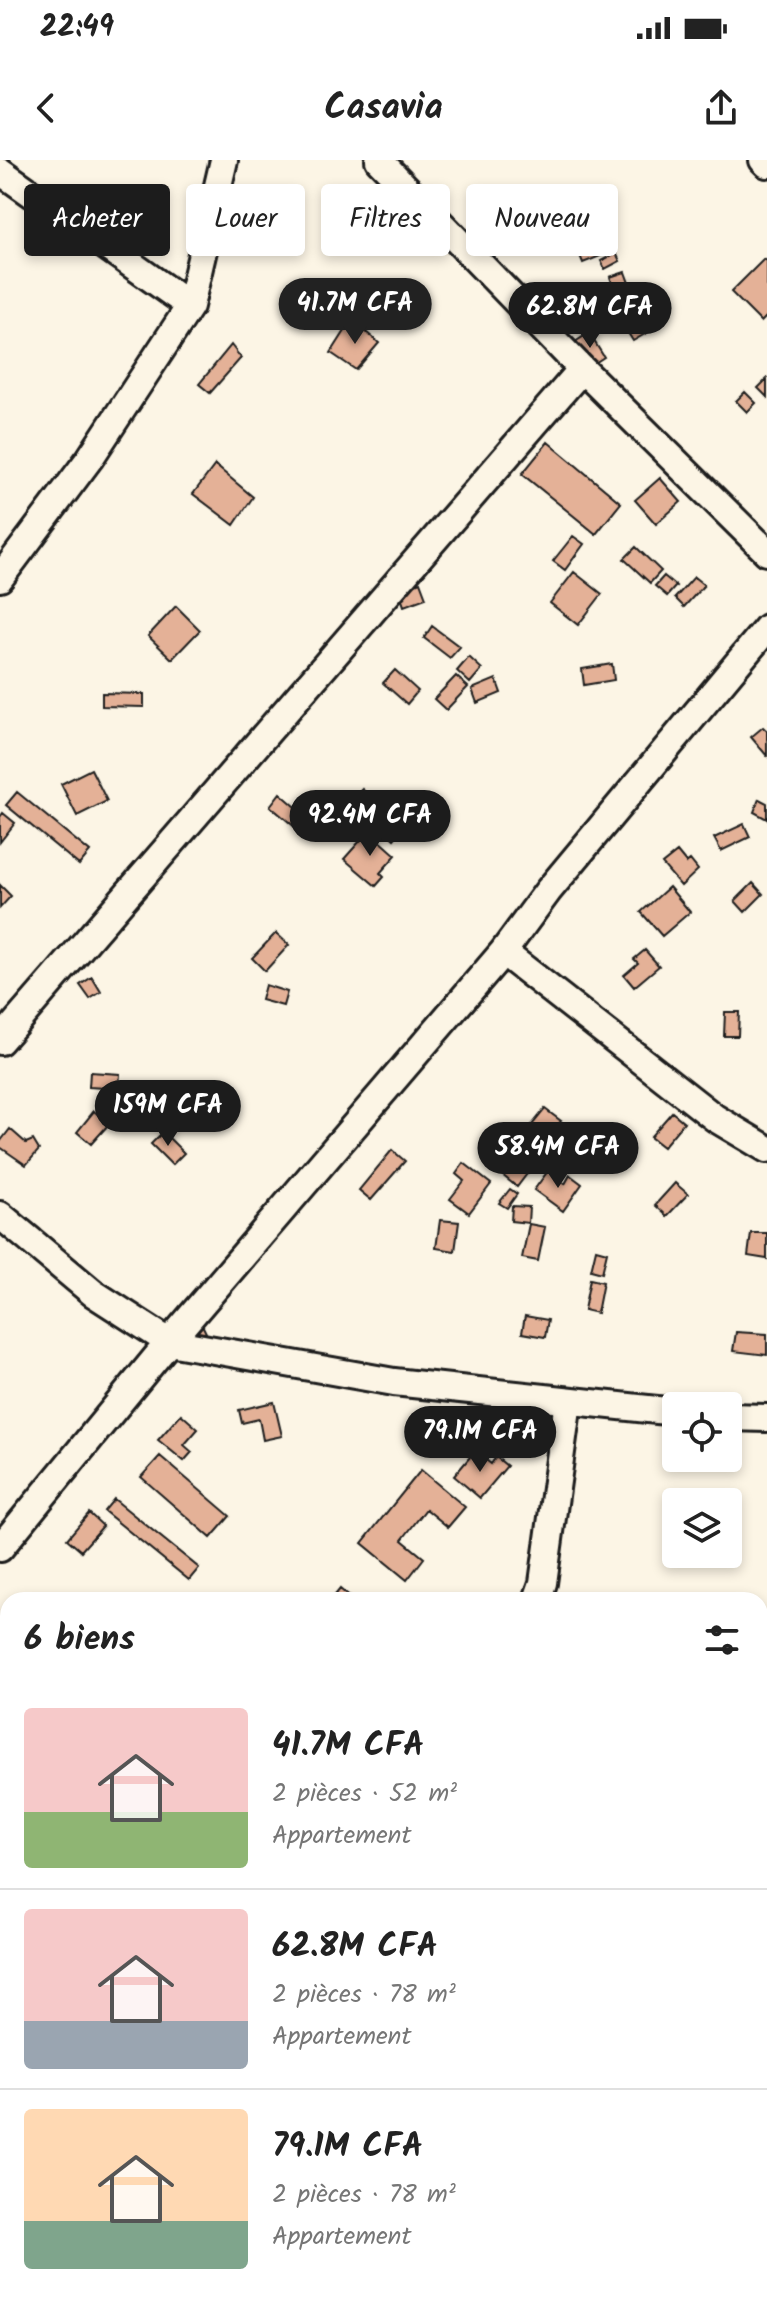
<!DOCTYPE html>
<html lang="fr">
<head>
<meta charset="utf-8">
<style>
  body { margin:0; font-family:Kalam,sans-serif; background:#f2f2f2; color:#222; height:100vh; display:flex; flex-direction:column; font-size:30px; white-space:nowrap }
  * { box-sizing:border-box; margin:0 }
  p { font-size:26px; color:#767676 }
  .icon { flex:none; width:44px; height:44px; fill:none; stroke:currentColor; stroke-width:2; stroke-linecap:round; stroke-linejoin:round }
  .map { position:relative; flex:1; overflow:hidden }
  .sheet { position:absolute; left:0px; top:1432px; width:768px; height:712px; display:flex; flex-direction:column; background:#fff; border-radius:24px 24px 0 0; box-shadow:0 4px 12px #0003 }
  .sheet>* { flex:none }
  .hud { position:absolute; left:24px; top:24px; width:720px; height:72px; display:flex; gap:16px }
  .fabs { position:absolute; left:662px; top:1232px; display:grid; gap:16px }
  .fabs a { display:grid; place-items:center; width:80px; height:80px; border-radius:8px; background:#fff; box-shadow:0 4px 12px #0003; font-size:40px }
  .price { position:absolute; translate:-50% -68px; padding:0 18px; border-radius:28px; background:#1c1c1c; color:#fff; font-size:26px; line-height:52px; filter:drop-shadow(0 2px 4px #0008) }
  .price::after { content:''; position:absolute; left:50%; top:48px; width:24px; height:18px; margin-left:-12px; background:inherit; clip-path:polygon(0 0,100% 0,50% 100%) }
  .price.current { background:#222; color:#fff }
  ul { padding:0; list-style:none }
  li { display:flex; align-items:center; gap:24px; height:200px; padding:0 24px }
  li+li { border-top:2px solid #e0e0e0 }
  li span { display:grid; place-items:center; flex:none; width:224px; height:160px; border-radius:8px; color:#555 }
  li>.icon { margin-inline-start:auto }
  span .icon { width:96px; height:96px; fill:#fffc; stroke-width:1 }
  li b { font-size:34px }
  h2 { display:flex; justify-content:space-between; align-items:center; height:96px; padding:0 24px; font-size:34px }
  .chip { padding:0 28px; border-radius:8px; background:#fff; box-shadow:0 4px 12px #0003; font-size:28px; line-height:72px }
  .chip.current { background:#1c1c1c; color:#fff }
  .status { display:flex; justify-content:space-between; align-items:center; height:56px; padding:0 40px; background:#fff; direction:ltr }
  .status svg { height:22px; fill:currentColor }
  header { display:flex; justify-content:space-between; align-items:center; height:104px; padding:0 24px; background:#fff; font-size:36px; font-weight:700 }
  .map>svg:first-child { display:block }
  .building { fill:#e4b197; stroke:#1c1c1c; stroke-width:2 }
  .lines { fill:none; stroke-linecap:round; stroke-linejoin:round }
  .street-casing { stroke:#1c1c1c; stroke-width:32 }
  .street { stroke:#fcf5e5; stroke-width:26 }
</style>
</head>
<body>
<div class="status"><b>22:49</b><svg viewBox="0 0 49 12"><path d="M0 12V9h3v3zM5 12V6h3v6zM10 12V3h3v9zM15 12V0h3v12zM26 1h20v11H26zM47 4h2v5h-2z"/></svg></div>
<header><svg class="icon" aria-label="back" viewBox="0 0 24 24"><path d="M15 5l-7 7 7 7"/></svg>Casavia<svg class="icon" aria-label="share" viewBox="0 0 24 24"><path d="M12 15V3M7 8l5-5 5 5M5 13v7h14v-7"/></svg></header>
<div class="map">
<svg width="767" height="2144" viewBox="0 0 767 2144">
  <rect width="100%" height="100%" fill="#fcf5e5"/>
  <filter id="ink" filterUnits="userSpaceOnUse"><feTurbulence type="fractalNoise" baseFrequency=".0125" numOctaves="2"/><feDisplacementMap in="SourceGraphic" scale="16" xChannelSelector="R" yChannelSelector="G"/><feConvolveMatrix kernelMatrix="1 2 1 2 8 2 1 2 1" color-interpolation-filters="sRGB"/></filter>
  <g filter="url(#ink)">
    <path class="building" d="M596,48L613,91L583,103L574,81L588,75L586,69L579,72L572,57Z
      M616,93L620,101L605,109L601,101Z
      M764,99L767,101V156L761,162L731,132Z
      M625,112L636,142L621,148L610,117Z
      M644,157L652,170L633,181L625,168Z
      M352,160L379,183L356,210L331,193Z
      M589,173L604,197L590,206L575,182Z
      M231,185L241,198L210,233L199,224Z
      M767,219V237L758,228Z
      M745,232L756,243L747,252L736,241Z
      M548,282L621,343L596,374L522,314Z
      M215,305L253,337L234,365L193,334Z
      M660,318L681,342L656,364L635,340Z
      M573,376L584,384L565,410L553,401Z
      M636,387L661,411L650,423L624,399Z
      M574,412L602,434L578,465L550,443Z
      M664,416L676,426L667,436L655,426Z
      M694,417L704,425L684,447L675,438Z
      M420,422L426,438L404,446L399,431Z
      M176,446L200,470L172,499L148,476Z
      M432,466L460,487L450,498L424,478Z
      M469,497L482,509L470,523L457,511Z
      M612,504L614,520L584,525L582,509Z
      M395,510L418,531L407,544L383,523Z
      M456,516L468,527L446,550L434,539Z
      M496,519L501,533L477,543L472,529Z
      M102,533L144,534V547L102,546Z
      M763,567L767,571V596L751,577Z
      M91,609L107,641L77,656L61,624Z
      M362,629L376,642L343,679L328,666Z
      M17,632L90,692L79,705L6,645Z
      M280,633L318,666L308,678L270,646Z
      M385,637L411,659L394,679L368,656Z
      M759,639L767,643V659L754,652Z
      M3,653L15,663L0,682V657Z
      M744,664L750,677L721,691L714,678Z
      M369,671L396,695L380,713L384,717L376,726L344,699Z
      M677,692L686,703L690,700L698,710L681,726L662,704Z
      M753,723L763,734L745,752L735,741Z
      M0,725L11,736L0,748Z
      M669,727L690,752L662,776L641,752Z
      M276,773L289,785L265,811L252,798Z
      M645,790L659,806L634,827L624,815L638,803L634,799Z
      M92,817L101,832L90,839L80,825Z
      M265,825L287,832L283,846L261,840Z
      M725,852H739L738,876H724Z
      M90,912L120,914L119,929L89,927Z
      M199,922L220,939L208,953L188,936Z
      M139,939L148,948L132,966L122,956Z
      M545,949L561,961L539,989L523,976Z
      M94,951L109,964L91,984L77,972Z
      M672,952L684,962L663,987L650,977Z
      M10,969L26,983L33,980L39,990L26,1005L0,987V982Z
      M163,972L184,993L172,1005L151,984Z
      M518,987L536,1002L517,1027L491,1006L499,996L506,1001Z
      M392,990L405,1001L371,1040L359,1030Z
      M464,1003L491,1024L469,1053L450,1039L464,1021L456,1014Z
      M548,1011L565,1024L570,1015L582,1024L563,1051L534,1030Z
      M675,1023L688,1034L667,1056L655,1045Z
      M510,1029L517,1034L507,1048L499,1043Z
      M512,1046L529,1047L528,1063L511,1061Z
      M440,1060L459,1062L455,1091L436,1088Z
      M529,1064L545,1067L538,1101L522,1098Z
      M751,1073H767V1099L748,1096Z
      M596,1089L607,1092L602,1113L591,1110Z
      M590,1119L603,1122L597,1153L584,1150Z
      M196,1152L209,1179L198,1184L185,1158Z
      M525,1156L548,1160L545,1177L522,1173Z
      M736,1172L767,1174V1195L733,1191Z
      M274,1242L282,1276L263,1280L259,1259L242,1263L239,1250Z
      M181,1254L198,1269L184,1285L192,1292L184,1301L158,1280Z
      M522,1259L535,1260L533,1276L520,1275Z
      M462,1260H505V1279H462Z
      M475,1291L491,1304L496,1297L507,1306L480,1338L454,1316Z
      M160,1296L230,1356L211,1378L141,1317Z
      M421,1310L465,1347L448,1367L426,1349L402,1380L424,1398L407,1420L362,1383Z
      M114,1339L199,1408L189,1420L104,1351Z
      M89,1353L103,1366L81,1391L67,1379Z
      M340,1429L353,1440H331Z
      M760,2080L767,2093V2144H760L756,2136H760Z"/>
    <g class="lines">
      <defs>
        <path id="street" d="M379,0L582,209L767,392
          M763,0L767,4
          M0,11L190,146
          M0,418L90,298L190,146L224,0
          M503,792L715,958L767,989
          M0,881L582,209
          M0,1055L93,1133L169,1182L394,1222L676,1252
          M728,1257L767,1258
          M0,1388L169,1182L503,792L548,731L767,468
          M537,1440L543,1423L568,1241
          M0,2057L8,2051"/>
      </defs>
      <use href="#street" class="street-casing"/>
      <use href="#street" class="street"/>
    </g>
  </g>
</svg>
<div class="fabs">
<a><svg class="icon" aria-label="locate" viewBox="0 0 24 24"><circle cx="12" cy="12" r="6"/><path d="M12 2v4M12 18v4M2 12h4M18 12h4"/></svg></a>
<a><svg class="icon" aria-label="layers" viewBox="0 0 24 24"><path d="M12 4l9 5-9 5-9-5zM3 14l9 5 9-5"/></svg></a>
</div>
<b class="price current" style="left:355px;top:186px">41.7M CFA</b>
<b class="price" style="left:590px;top:190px">62.8M CFA</b>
<b class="price" style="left:370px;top:698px">92.4M CFA</b>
<b class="price" style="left:168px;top:988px">159M CFA</b>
<b class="price" style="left:558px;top:1030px">58.4M CFA</b>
<b class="price" style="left:480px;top:1314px">79.1M CFA</b>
<div class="hud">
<a class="chip current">Acheter</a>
<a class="chip">Louer</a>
<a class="chip">Filtres</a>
<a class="chip">Nouveau</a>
</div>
<section class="sheet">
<h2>6 biens<svg class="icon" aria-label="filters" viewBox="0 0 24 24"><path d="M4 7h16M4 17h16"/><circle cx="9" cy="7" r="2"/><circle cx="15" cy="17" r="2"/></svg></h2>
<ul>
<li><span style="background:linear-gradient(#f6c9c9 65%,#8fb573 0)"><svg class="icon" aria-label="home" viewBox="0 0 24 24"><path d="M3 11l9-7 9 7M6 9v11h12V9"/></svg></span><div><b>41.7M CFA</b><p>2 pièces · 52 m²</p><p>Appartement</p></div></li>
<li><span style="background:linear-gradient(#f6c9c9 70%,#9aa5b1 0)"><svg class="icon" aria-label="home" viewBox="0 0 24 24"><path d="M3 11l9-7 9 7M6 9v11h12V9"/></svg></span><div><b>62.8M CFA</b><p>2 pièces · 78 m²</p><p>Appartement</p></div></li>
<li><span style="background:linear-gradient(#ffd9b3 70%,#7fa58c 0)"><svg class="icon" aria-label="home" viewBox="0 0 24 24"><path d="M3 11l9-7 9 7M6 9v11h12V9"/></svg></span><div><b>79.1M CFA</b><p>2 pièces · 78 m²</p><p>Appartement</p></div></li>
</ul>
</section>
</div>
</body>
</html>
